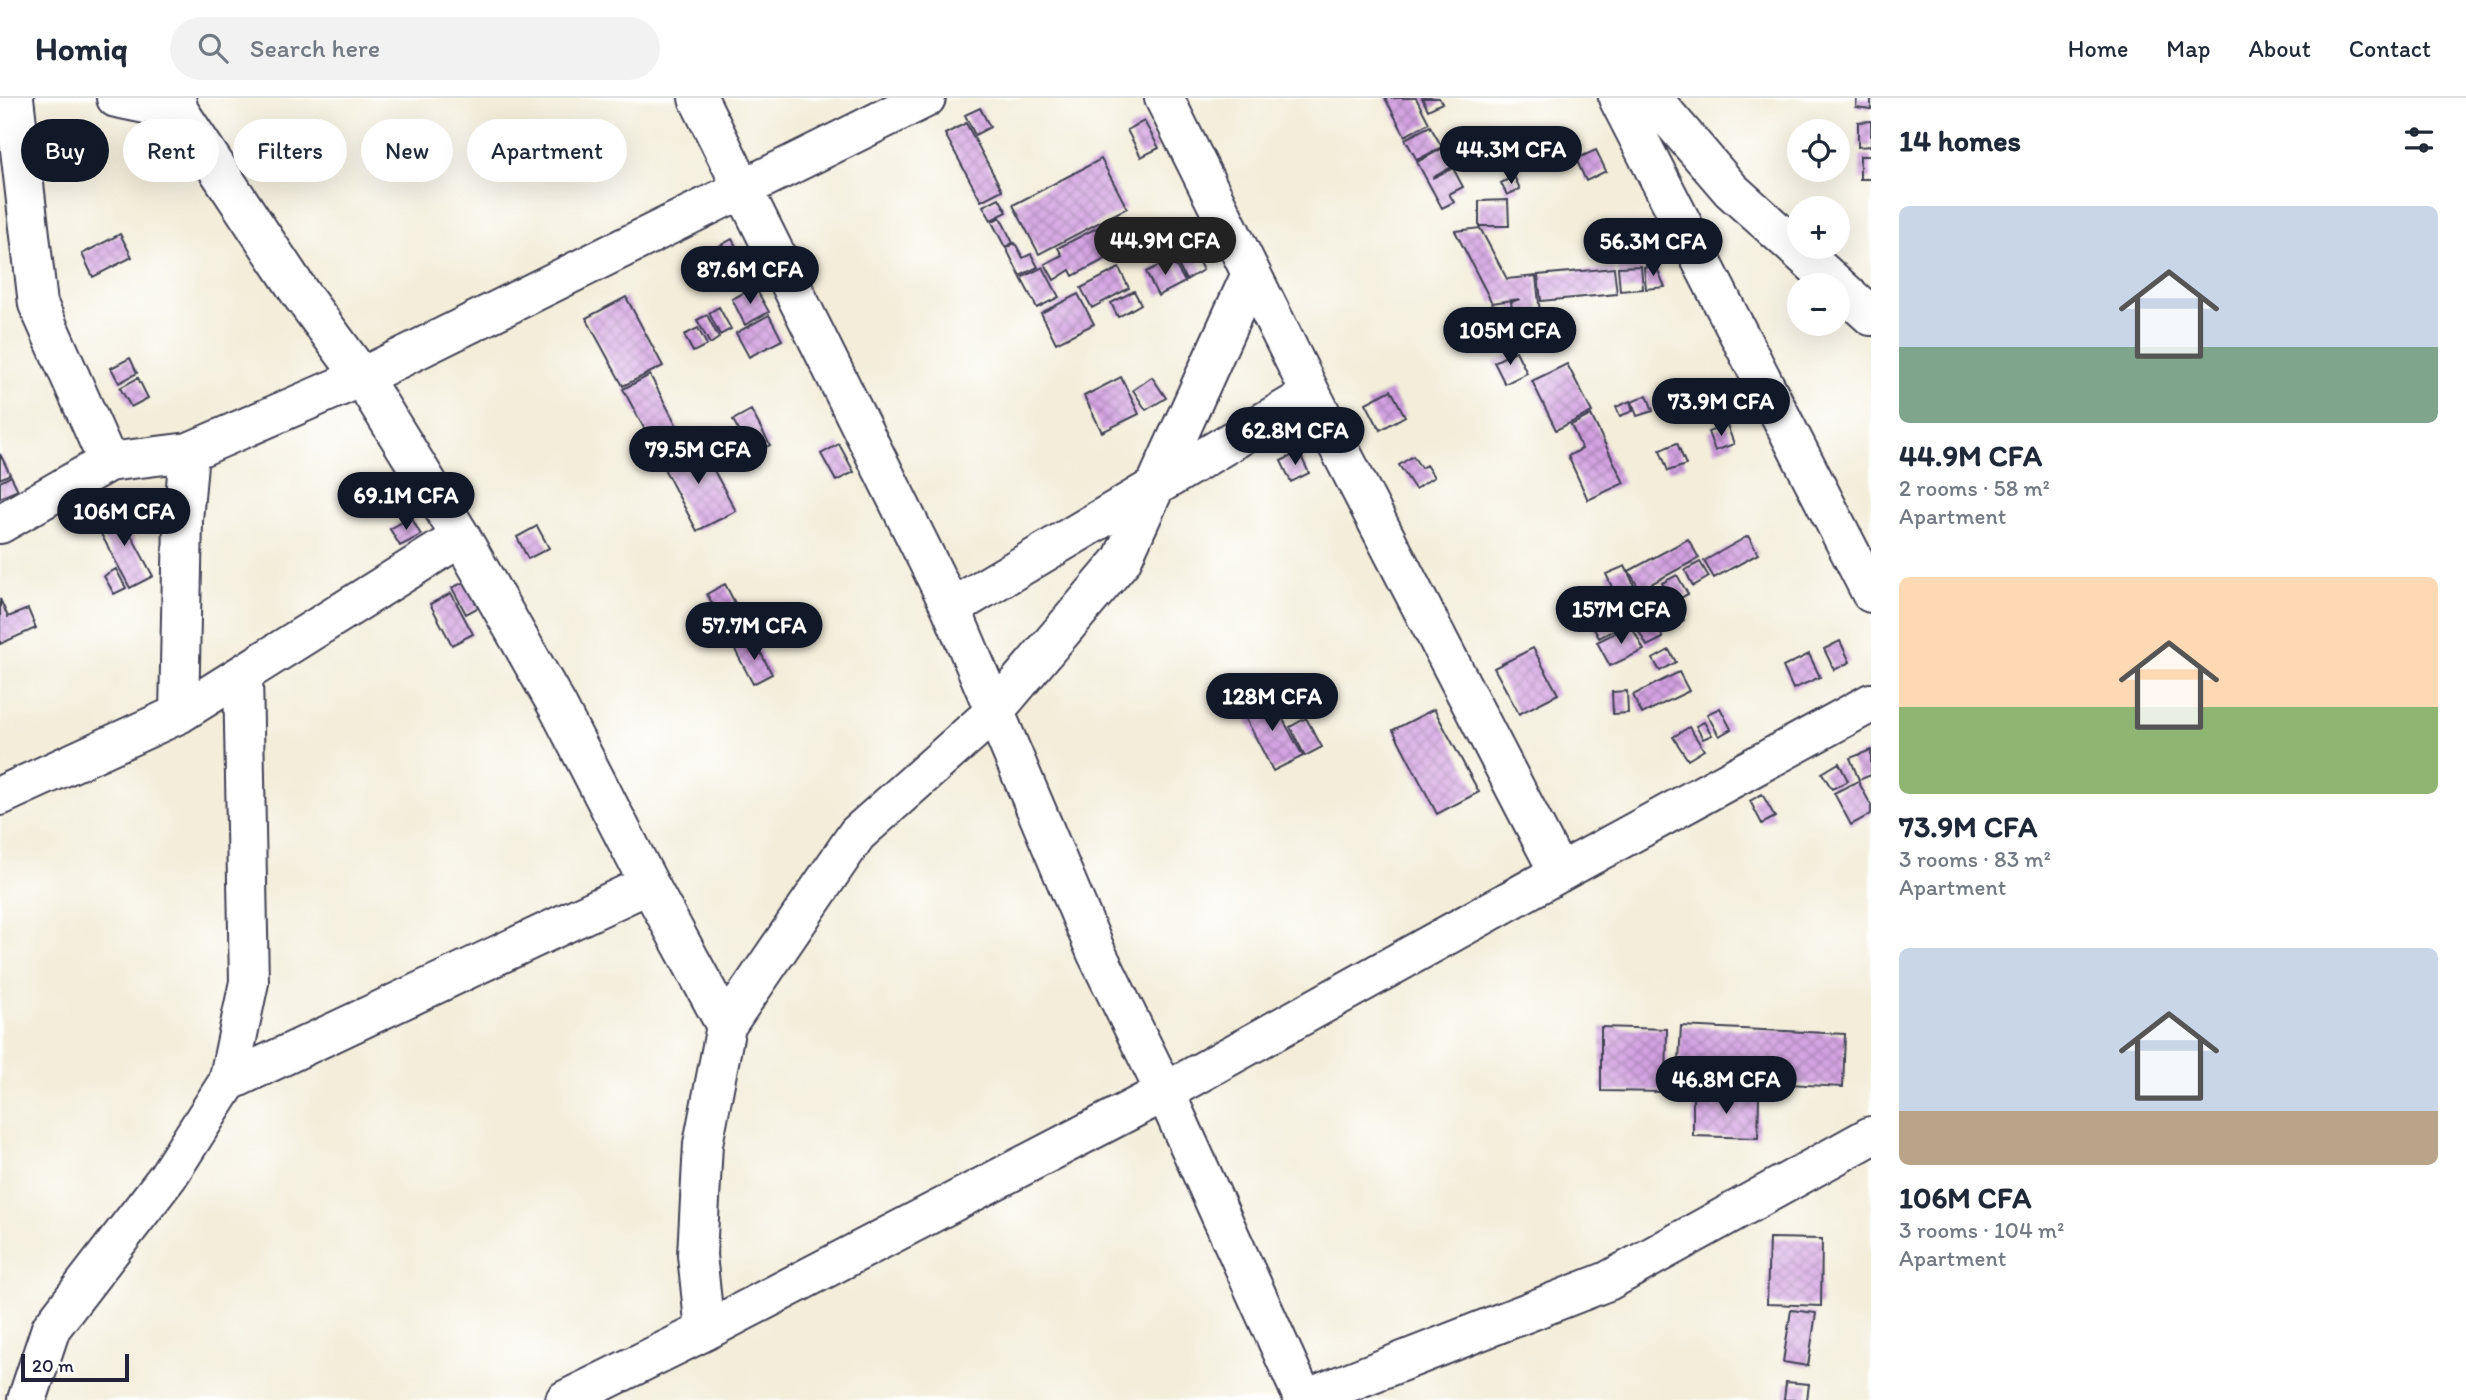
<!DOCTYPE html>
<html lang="en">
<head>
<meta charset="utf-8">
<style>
  body { margin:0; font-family:Itim,sans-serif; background:#f2f2f3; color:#1f2937; height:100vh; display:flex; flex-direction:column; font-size:26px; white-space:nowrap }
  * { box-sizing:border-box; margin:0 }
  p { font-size:23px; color:#747a83 }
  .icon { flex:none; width:38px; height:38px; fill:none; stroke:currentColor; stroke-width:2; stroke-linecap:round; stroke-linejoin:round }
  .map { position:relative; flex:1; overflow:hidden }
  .side { display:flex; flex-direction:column; background:#fff; width:595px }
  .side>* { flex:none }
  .top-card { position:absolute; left:21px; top:21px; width:665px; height:63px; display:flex; gap:14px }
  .controls { position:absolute; left:1787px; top:21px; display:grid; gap:14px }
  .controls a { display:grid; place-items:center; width:63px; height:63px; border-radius:50%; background:#fff; box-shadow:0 7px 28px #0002; font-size:35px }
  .scale { position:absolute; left:21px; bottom:18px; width:108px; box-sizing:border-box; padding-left:7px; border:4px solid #22223b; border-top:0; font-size:19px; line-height:24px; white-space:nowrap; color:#22223b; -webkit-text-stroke:5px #fff; paint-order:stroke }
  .price { position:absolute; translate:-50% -60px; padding:0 16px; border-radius:24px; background:#111827; color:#fff; font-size:23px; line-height:46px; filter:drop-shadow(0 2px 4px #0008) }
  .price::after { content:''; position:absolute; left:50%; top:42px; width:21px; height:16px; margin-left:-10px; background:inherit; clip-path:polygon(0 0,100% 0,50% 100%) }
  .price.active { background:#222; color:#fff }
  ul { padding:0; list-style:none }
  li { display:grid; align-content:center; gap:14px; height:371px; padding:0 28px }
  li span { display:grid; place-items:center; height:217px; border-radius:10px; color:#555 }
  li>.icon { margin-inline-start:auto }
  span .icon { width:126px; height:126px; fill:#fffc; stroke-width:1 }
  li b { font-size:30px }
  h2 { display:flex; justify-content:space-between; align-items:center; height:84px; padding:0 28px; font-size:30px }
  .tag { padding:0 24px; border-radius:32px; background:#fff; box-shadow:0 7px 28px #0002; font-size:24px; line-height:63px }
  .tag.active { background:#111827; color:#fff }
  header { display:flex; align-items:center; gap:42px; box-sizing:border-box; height:98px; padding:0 35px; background:#fff; border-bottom:2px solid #e0e1e3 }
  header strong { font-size:33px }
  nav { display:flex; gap:38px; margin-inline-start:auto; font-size:24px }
  .search { width:490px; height:63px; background:#f2f2f3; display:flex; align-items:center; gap:18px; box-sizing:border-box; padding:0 24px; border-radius:38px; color:#747a83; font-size:26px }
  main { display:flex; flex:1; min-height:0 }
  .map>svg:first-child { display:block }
  .building { fill:url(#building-cross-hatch) }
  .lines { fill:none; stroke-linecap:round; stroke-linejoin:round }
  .street-casing { stroke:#414053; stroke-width:42 }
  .street { stroke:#fff; stroke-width:38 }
</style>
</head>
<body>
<header>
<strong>Homiq</strong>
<div class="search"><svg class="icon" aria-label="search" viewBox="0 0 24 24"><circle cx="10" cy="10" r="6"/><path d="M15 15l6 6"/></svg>Search here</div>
<nav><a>Home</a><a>Map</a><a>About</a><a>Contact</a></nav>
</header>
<main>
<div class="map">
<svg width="1871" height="1302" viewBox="0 0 1871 1302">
  <defs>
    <pattern id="building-cross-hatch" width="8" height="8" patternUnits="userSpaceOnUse" patternTransform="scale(1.75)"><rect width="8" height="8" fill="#d3a1e1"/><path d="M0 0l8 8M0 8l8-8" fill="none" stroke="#ab83b8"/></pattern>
  </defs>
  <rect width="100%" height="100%" fill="#fff"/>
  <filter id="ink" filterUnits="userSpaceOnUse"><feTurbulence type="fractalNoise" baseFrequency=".0143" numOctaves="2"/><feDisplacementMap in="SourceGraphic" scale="14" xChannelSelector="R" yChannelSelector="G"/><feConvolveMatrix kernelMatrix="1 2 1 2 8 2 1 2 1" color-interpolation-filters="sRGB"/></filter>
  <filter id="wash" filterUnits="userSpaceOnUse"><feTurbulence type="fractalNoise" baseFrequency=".00686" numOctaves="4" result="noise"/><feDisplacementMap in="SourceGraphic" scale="28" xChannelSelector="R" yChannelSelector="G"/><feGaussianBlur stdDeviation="1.57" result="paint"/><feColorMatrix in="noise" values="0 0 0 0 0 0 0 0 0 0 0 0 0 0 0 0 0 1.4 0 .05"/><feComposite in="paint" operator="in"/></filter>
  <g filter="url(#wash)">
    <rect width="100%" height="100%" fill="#f3edd9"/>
    <g id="blocks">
      <path class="building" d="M1385,0H1416L1429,25L1405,38Z
        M1422,0H1439L1442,5L1428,12Z
        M1857,0H1871V11L1856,9Z
        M980,10L990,29L975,37L965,17Z
        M1144,23L1159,50L1141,59L1127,32Z
        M1871,23V48L1858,49V24Z
        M966,25L1002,92L981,103L945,36Z
        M1430,28L1442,49L1417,62L1405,41Z
        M1443,50L1452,69L1432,80L1453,70L1463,89L1449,96L1454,104L1442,110L1417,64Z
        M1596,52L1606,73L1586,83L1576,61Z
        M1860,58H1871V81H1860Z
        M1101,61L1127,110L1039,156L1013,107Z
        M1514,78L1520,91L1507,97L1501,85Z
        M999,100L1007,114L991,122L983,108Z
        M1508,102L1509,128H1479V103Z
        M1000,119L1013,145L1005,149L992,124Z
        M1098,129L1113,157L1073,178L1070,172L1054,182L1045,166L1062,157L1058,150Z
        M1480,130L1507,181L1536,178L1540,215L1513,218L1511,204L1520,201L1492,205L1455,133Z
        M120,136L132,159L93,179L82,156Z
        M732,141L748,171L725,183L710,153Z
        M1015,145L1023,160L1031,156L1038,169L1020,178L1006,150Z
        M1190,148L1203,172L1186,182L1173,157Z
        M1172,161L1185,184L1158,198L1146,174Z
        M1641,168L1643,191L1620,193L1618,169Z
        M1656,168L1665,189L1646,191L1644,169Z
        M1043,169L1059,199L1037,210L1021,180Z
        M1119,170L1129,190L1092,210L1081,190Z
        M1614,170L1617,196L1541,203L1538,177Z
        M755,189L769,214L745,227L732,201Z
        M1134,193L1141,206L1118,219L1111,205Z
        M1078,196L1094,226L1056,245L1041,215Z
        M626,199L663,268L623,288L586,220Z
        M719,209L731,231L720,237L709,215Z
        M707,217L719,240L710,246L697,222Z
        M769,217L782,242L749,259L736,235Z
        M698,230L707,247L693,254L684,237Z
        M1516,253L1527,275L1505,286L1494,264Z
        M130,260L137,275L119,285L111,270Z
        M1567,266L1592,314L1556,332L1532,283Z
        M650,277L686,345L660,360L623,291Z
        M1121,279L1139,316L1102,334L1084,298Z
        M1152,279L1166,300L1146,312L1133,292Z
        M138,280L148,300L131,309L120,290Z
        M1391,292L1405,318L1380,332L1366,305Z
        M1647,297L1653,313L1637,318L1632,304Z
        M1630,303L1633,313L1620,318L1616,309Z
        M751,312L770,347L752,356L733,322Z
        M1591,317L1624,385L1588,402L1568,358L1582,351L1571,327Z
        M1727,327L1734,346L1715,353L1708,334Z
        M698,343L736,413L697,433L660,363Z
        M1677,345L1686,367L1668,373L1660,352Z
        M839,346L854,374L836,383L821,356Z
        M1299,354L1309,375L1291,384L1281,363Z
        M0,356L10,376L0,381Z
        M1413,358L1421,370L1426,367L1434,379L1415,391L1399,367Z
        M11,378L18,392L0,400V384Z
        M117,411L153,478L130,490L94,423Z
        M411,419L421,437L400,448L390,431Z
        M537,428L549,450L528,461L517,439Z
        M1748,438L1758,456L1714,480L1704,463Z
        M1688,441L1699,460L1640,492L1629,473Z
        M1700,464L1709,479L1693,488L1685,472Z
        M1625,468L1634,487L1615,496L1606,476Z
        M116,471L126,490L114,496L104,478Z
        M1677,477L1688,496L1673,504L1662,485Z
        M466,483L479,509L466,516L452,490Z
        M725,486L735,505L717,514L707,496Z
        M451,495L473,536L452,547L430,506Z
        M1640,496L1663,540L1647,548L1633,522L1599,540L1589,521Z
        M1667,500L1671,508L1676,505L1684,522L1661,533L1649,509Z
        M0,501L8,519L28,511L36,530L0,546Z
        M1631,527L1644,552L1610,568L1597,544Z
        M754,542L772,576L753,586L735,552Z
        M1840,543L1850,564L1834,572L1824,551Z
        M1533,550L1558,596L1519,616L1494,570Z
        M1669,552L1676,564L1660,573L1653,561Z
        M1809,556L1820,579L1793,591L1783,569Z
        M1679,574L1689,593L1642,616L1633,597Z
        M1627,593L1628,615L1613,616L1612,594Z
        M1269,596L1303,658L1273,673L1241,611Z
        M1720,610L1731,631L1719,638L1707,616Z
        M1434,611L1479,694L1437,716L1393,632Z
        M1306,620L1322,649L1305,658L1290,629Z
        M1704,624L1712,637L1703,641L1696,628Z
        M1689,629L1704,652L1688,662L1673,639Z
        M1871,652V677L1859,682L1850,660Z
        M1839,665L1848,683L1832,691L1822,675Z
        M1858,683L1871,707V716L1851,727L1834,695Z
        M1762,696L1775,719L1762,726L1750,703Z
        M1681,928L1845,936L1843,989L1678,980Z
        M1601,929L1667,931L1666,994L1601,993Z
        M1693,996L1759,997L1758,1040L1693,1038Z
        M1769,1140L1822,1141L1821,1208L1767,1206Z
        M1791,1212L1816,1215L1808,1268L1783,1264Z
        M1786,1284L1809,1286L1807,1302H1784Z"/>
    </g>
  </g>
  <g filter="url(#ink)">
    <use href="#blocks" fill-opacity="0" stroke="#414053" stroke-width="2"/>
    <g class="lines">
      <defs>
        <path id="street" d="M14,0L38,206L108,364
          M116,0L179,13
          M176,0L179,13L300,195L362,279L461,439L558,609L649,786L726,928
          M698,0L951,510L1097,856L1165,994L1304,1302
          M1164,0L1311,296L1559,775
          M1618,0L1871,495
          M1652,0L1731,92L1837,187
          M1838,188L1871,218
          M0,426L108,364L189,354L362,279L926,0
          M951,510L1311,296
          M179,616L183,422L189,354
          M0,698L179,616L461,439
          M228,984L649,786
          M705,1233L697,1157L703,1046L726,928L857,736L993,615L1122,462L1251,176
          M27,1302L51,1230L168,1078L228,984L249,884L243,577
          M565,1302L705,1233L1165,994L1559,775L1871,605
          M1303,1302L1608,1183L1871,1038"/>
      </defs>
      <use href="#street" class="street-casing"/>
      <use href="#street" class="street"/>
    </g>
  </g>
</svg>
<div class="controls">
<a><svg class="icon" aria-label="locate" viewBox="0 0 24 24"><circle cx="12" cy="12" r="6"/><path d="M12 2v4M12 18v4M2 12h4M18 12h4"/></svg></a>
<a>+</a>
<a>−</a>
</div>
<div class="scale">20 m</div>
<b class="price" style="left:1511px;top:88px">44.3M CFA</b>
<b class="price active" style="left:1165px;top:179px">44.9M CFA</b>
<b class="price" style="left:1653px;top:180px">56.3M CFA</b>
<b class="price" style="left:750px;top:208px">87.6M CFA</b>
<b class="price" style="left:1510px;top:269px">105M CFA</b>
<b class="price" style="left:1721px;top:340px">73.9M CFA</b>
<b class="price" style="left:1295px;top:369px">62.8M CFA</b>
<b class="price" style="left:698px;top:388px">79.5M CFA</b>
<b class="price" style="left:406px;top:434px">69.1M CFA</b>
<b class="price" style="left:124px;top:450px">106M CFA</b>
<b class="price" style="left:1621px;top:548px">157M CFA</b>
<b class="price" style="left:754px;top:564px">57.7M CFA</b>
<b class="price" style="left:1272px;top:635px">128M CFA</b>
<b class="price" style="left:1726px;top:1018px">46.8M CFA</b>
<div class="top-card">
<a class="tag active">Buy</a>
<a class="tag">Rent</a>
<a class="tag">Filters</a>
<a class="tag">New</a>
<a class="tag">Apartment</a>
</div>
</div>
<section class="side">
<h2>14 homes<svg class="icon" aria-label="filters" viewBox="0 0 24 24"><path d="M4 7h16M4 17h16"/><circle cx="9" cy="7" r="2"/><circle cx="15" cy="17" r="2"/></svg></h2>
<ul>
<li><span style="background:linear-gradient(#c9d6e8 65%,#7fa58c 0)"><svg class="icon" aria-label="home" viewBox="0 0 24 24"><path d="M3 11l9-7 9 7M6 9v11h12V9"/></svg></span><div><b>44.9M CFA</b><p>2 rooms · 58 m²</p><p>Apartment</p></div></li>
<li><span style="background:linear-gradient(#ffd9b3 60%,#8fb573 0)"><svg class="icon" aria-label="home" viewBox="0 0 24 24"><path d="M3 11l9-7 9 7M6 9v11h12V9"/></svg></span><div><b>73.9M CFA</b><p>3 rooms · 83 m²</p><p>Apartment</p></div></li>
<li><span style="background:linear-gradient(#c9d6e8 75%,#b9a48a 0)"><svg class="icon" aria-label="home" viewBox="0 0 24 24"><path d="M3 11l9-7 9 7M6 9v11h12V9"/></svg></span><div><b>106M CFA</b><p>3 rooms · 104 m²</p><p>Apartment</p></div></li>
</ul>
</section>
</main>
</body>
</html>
